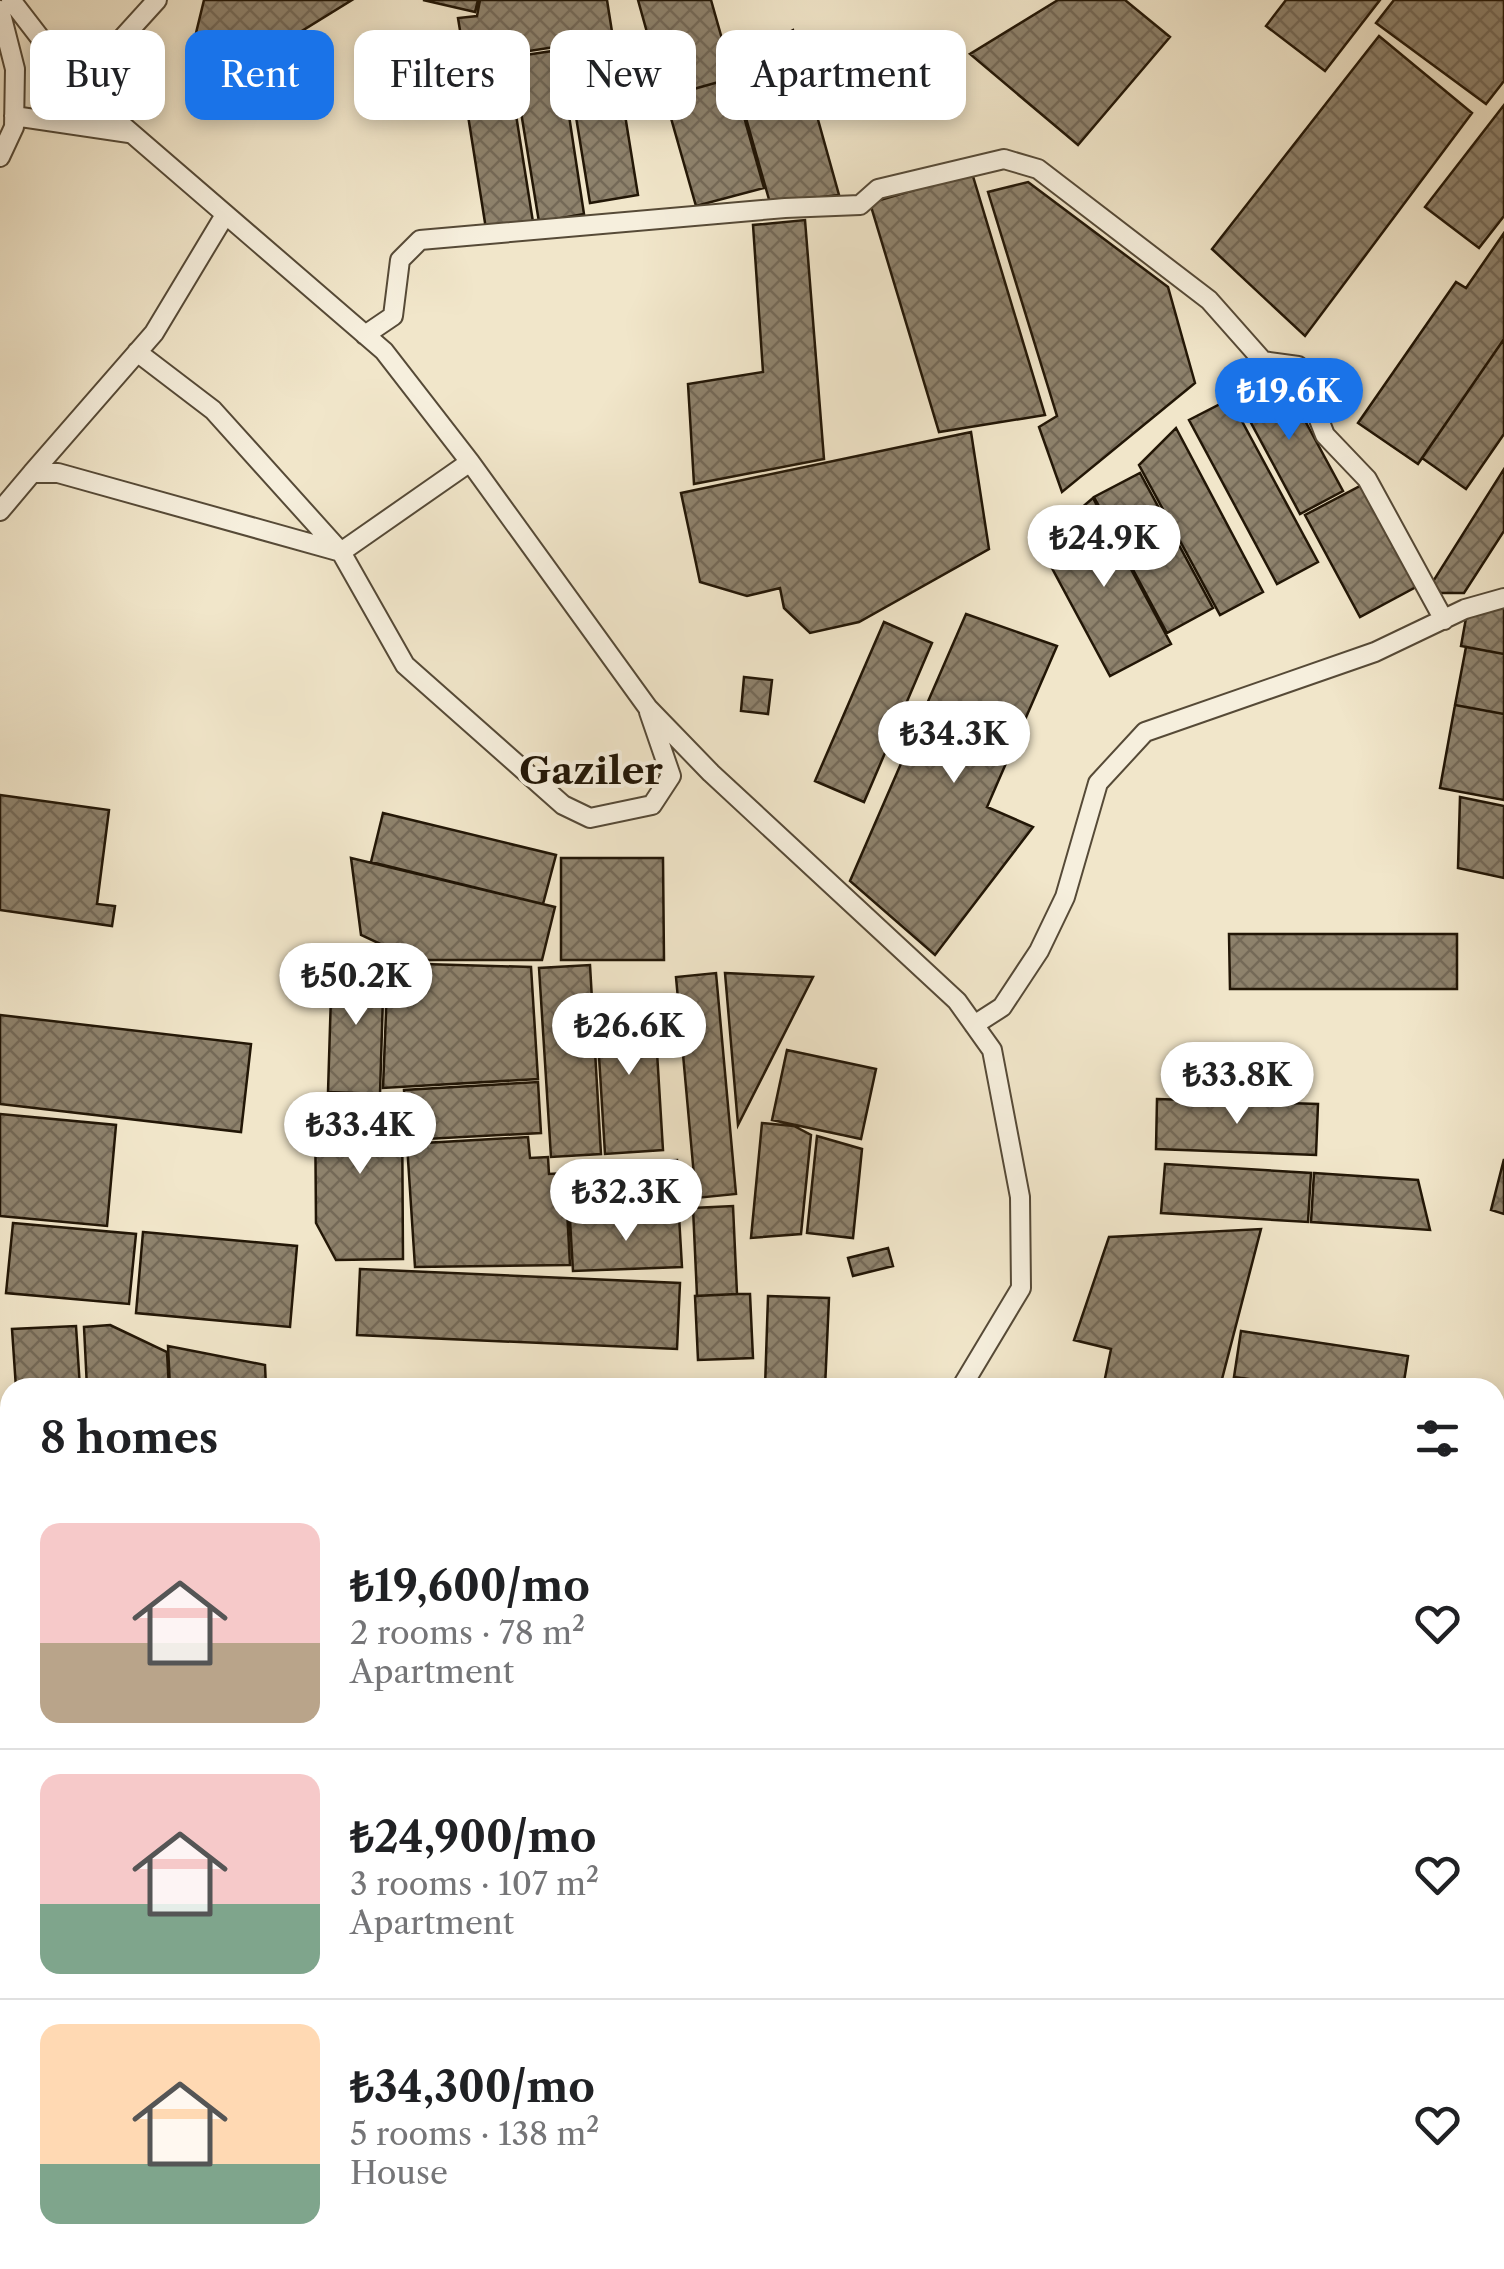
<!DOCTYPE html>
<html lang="en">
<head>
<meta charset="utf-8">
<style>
  body { margin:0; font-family:"Libre Caslon Text",serif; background:#f2f2f2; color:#202124; height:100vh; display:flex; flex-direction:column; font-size:38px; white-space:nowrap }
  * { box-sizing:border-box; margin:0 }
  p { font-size:32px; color:#757577 }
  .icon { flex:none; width:55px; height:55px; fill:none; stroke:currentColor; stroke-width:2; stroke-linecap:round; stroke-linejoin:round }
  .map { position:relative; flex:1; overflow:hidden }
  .panel { position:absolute; left:0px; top:1378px; width:1505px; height:892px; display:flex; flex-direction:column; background:#fff; border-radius:30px 30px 0 0; box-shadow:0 5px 15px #0003 }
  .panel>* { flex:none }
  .guide { position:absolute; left:30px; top:30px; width:1000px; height:90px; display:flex; gap:20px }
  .price { position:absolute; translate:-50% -85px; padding:0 22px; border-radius:35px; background:#fff; color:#222; font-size:32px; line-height:65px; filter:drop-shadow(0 2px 5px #0008) }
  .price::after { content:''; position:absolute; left:50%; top:60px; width:30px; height:22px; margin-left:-15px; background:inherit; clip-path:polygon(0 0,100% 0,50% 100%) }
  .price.active { background:#1a73e8; color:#fff }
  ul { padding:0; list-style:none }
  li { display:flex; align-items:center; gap:30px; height:250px; padding:0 40px }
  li+li { border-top:2px solid #e0e0e0 }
  li span { display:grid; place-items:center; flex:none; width:280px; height:200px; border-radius:20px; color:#555 }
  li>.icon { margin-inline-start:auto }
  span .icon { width:120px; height:120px; fill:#fffc; stroke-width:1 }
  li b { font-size:42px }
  h2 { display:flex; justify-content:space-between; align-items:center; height:120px; padding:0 40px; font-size:42px }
  .chip { padding:0 35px; border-radius:20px; background:#fff; box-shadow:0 5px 15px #0003; font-size:35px; line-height:90px }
  .chip.active { background:#1a73e8; color:#fff }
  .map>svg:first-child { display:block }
  .building { fill:url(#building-cross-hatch); stroke:#221606; stroke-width:2.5 }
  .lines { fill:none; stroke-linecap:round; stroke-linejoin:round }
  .minor-casing { stroke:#564a37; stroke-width:22 }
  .minor { stroke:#f6efdd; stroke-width:18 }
  .labels { text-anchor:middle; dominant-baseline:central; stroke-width:8; stroke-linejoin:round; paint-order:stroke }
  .quarter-label { font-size:38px; font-weight:bold; fill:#221606; stroke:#f6efdd }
</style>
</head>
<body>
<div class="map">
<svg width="1504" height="2269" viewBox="0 0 1504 2269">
  <defs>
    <pattern id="building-cross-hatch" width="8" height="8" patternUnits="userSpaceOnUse" patternTransform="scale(2.5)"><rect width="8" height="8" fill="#8e826c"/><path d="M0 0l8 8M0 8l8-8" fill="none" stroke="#746957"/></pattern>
  </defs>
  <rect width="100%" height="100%" fill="#f1e6ca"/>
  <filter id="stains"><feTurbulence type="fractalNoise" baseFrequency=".002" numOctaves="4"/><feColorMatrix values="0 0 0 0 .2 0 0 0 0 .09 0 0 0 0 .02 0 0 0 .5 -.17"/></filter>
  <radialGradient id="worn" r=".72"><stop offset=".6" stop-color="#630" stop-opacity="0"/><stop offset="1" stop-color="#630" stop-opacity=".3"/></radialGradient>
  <path class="building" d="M204,0H352L224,79L196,33Z
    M423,0H478L475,12Z
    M480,0H607L613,38L465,61L458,18L477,16Z
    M638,0H711L733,78L665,97Z
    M1058,0H1125L1170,37L1078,145L970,54Z
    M1286,0H1380L1325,71L1266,26Z
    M1394,0H1504V81L1486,104L1376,23Z
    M793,30L839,195L770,203L731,65Z
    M1379,36L1472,113L1305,336L1212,249Z
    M200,39L231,91L204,107L190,45Z
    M613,41L638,195L590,203L565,49Z
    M559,50L584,214L539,222L512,57Z
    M507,58L533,222L486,229L460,65Z
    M733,78L764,188L696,206L665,97Z
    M1504,105V216L1479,248L1425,207Z
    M972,173L1045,415L939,432L870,203Z
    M1028,182L1168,287L1195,383L1062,492L1039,427L1057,416L988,192Z
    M805,220L824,459L694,484L688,384L763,372L753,225Z
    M1504,233V339L1418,464L1358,423L1456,282L1466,288Z
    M1504,339V434L1466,489L1422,458Z
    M1259,372L1290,393L1343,491L1300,514L1236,395Z
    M1230,399L1318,562L1277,584L1189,420Z
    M1176,428L1263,592L1220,615L1139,465Z
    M971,432L989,549L859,622L810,633L784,608L780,588L747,596L700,582L681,493Z
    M1504,469V531L1464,593H1441L1432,583Z
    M1140,473L1213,608L1167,633L1094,497Z
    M1362,485L1416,587L1360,617L1305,515Z
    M1093,498L1171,644L1110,676L1039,544Z
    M1504,606V654L1461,646L1466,618Z
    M966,614L1057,646L987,807L1033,827L935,955L850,881Z
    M884,622L932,643L864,802L815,781Z
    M1466,647L1504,654V714L1455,705Z
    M744,677L772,680L768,714L741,711Z
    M1455,705L1504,714V800L1440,788Z
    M0,795L109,810L97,904L115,906L112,926L0,910Z
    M1460,797L1504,806V878L1458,868Z
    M383,813L556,855L543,904L371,862Z
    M351,858L555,907L542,960H422L406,956L361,935Z
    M561,858H663L664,960H561Z
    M1229,934H1457V989H1230Z
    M332,962L384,964L380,1094L328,1092Z
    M388,963L531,967L538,1079L383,1088Z
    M590,965L601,1154L551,1157L539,968Z
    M716,973L736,1194L696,1198L676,977Z
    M725,973L813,977L738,1125Z
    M654,1003L663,1150L605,1154L596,1007Z
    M0,1015L251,1044L241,1132L0,1104Z
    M787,1050L876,1069L861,1139L772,1120Z
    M538,1082L541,1133L407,1140L404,1090Z
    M402,1097L403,1259L336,1260L316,1223L315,1098Z
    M1157,1099L1318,1104L1316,1155L1156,1149Z
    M0,1114L116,1125L107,1226L0,1216Z
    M762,1123L794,1126L811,1135L801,1234L751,1238Z
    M817,1136L862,1149L853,1238L807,1233Z
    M528,1137L530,1158L548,1157L549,1174L565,1173L570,1265L415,1267L407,1144Z
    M1504,1159V1214L1491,1210Z
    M677,1160L679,1216L570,1220L568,1165Z
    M1165,1164L1311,1173L1308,1222L1161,1213Z
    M1314,1173L1418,1180L1430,1230L1311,1222Z
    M733,1206L737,1294L697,1296L693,1208Z
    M679,1216L682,1267L573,1271L570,1220Z
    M13,1223L136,1234L129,1304L6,1293Z
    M1261,1229L1221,1383L1253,1388H1103L1111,1349L1074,1340L1109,1237Z
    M143,1232L297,1246L290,1327L136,1313Z
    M888,1248L893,1266L853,1276L848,1258Z
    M360,1269L680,1283L677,1349L357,1335Z
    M737,1294H750L753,1358L698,1360L695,1296Z
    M768,1296L829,1298L825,1388H765Z
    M110,1325L167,1352L169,1388H87L84,1327Z
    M76,1326L80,1388H16L12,1329Z
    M1241,1331L1408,1356L1403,1388H1314L1234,1377Z
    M168,1346L265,1365L266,1388H170Z
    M0,1656L10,1701V1716L0,1718Z
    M0,1877L10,1878V1929L0,1928Z
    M0,1930L10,1931V1979L0,1978Z
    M172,2260H268L252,2269H177Z
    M813,2260H864L862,2269H812Z
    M893,2260H1135L1137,2269H895Z
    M1355,2260H1374L1385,2269H1348Z
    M1381,2260H1491L1501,2269H1392Z"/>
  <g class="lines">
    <defs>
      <path id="minor" d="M11,0L78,87L384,351L470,462L648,708L711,773L957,1001L992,1050L1020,1197L1021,1288L961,1388
        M0,10L15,69L14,127L0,157
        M78,87L157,0
        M14,116L129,133
        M365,335L393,316L400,260L420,240L785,208L860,205L878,189L1004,159L1038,169L1209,300L1263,361L1298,366L1325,435L1367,479L1444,620
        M137,352L213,410L340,551
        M470,462L341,552L405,665L563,805L590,818L652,805L671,776L649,712
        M32,473L154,333L225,215
        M0,511L32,473H58L341,552
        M974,1025L1002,1007L1039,951L1065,897L1098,783L1145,732L1375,652L1465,609L1504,598
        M1225,2260L1229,2269"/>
    </defs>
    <use href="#minor" class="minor-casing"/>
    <use href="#minor" class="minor"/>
  </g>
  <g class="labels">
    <g class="quarter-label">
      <text x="591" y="770">Gaziler</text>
    </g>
  </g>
  <rect width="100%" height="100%" filter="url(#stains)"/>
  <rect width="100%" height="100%" fill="url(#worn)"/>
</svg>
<b class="price active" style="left:1289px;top:443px">₺19.6K</b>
<b class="price" style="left:1104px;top:590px">₺24.9K</b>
<b class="price" style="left:954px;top:786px">₺34.3K</b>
<b class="price" style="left:356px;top:1028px">₺50.2K</b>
<b class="price" style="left:629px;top:1078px">₺26.6K</b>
<b class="price" style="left:1237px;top:1127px">₺33.8K</b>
<b class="price" style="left:360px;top:1177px">₺33.4K</b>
<b class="price" style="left:626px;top:1244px">₺32.3K</b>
<div class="guide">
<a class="chip">Buy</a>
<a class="chip active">Rent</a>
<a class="chip">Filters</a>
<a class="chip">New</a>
<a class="chip">Apartment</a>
</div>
<section class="panel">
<h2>8 homes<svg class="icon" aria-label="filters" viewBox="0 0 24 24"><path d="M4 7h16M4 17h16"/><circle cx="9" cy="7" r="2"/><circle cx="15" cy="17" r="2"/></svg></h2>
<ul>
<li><span style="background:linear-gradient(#f6c9c9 60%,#b9a48a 0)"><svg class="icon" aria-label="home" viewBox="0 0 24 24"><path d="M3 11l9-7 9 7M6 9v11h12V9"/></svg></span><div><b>₺19,600/mo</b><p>2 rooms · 78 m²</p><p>Apartment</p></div><svg class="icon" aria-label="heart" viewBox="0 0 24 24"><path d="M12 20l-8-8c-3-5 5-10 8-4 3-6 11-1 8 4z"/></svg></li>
<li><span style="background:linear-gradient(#f6c9c9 65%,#7fa58c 0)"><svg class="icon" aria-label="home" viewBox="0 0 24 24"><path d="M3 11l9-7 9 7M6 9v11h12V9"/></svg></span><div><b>₺24,900/mo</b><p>3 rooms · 107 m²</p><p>Apartment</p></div><svg class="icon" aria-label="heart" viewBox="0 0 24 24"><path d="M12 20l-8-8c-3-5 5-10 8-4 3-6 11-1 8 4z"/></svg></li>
<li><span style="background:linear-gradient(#ffd9b3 70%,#7fa58c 0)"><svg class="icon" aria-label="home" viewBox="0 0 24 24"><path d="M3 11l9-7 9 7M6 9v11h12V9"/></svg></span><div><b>₺34,300/mo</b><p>5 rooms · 138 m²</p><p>House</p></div><svg class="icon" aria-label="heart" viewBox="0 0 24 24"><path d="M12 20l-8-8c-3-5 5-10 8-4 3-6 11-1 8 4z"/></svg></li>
</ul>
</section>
</div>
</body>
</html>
